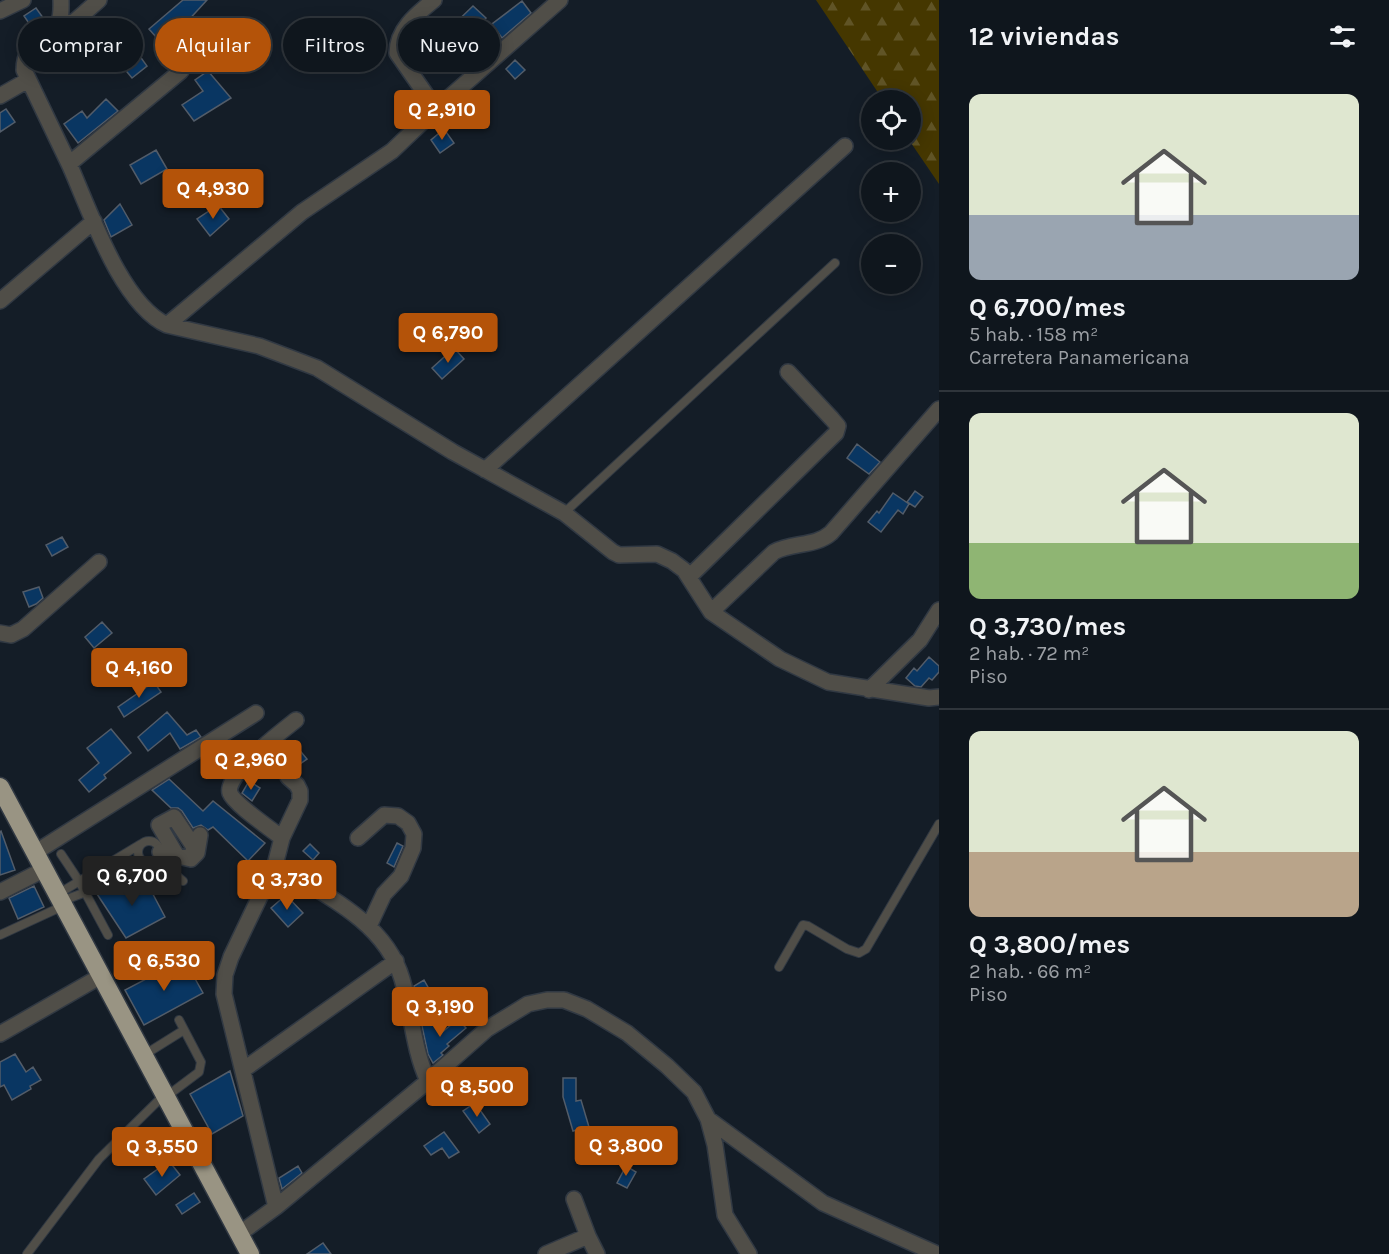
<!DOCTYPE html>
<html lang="es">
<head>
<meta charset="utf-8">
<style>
  body { margin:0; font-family:Karla,sans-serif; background:#181f26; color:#f1f3f6; height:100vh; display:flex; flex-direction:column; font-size:22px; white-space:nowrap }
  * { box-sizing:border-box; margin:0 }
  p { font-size:20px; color:#9b9fa4 }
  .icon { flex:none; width:33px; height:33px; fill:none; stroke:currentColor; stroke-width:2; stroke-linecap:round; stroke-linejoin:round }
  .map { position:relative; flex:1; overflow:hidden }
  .details { display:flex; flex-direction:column; background:#0f161d; width:450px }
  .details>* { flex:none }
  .guide { position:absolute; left:18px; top:18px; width:570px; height:54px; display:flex; gap:12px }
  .tools { position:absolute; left:861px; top:90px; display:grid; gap:12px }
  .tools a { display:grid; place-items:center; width:60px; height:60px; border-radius:50%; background:#0f161d; box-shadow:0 3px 15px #0003,0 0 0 2px #2f353b; font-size:30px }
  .price { position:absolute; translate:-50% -51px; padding:0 14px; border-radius:6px; background:#b45309; color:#fff; font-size:20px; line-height:39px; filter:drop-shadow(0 2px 3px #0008) }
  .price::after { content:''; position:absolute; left:50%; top:36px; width:18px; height:14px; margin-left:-9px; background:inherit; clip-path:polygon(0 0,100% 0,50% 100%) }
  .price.on { background:#222; color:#fff }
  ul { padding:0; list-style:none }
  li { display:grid; align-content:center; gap:12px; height:318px; padding:0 30px }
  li+li { border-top:2px solid #2f353b }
  li span { display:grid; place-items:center; height:186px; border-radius:12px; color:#555 }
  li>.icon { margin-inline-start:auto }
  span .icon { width:108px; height:108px; fill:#fffc; stroke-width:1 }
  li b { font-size:26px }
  h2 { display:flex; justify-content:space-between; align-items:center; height:72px; padding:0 30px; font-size:26px }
  .chip { padding:0 21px; border-radius:27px; background:#0f161d; box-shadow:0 3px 15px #0003,0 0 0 2px #2f353b; font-size:21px; line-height:54px }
  .chip.on { background:#b45309; color:#fff }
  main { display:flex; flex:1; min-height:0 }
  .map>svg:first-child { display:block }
  .forest { fill:url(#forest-firs) }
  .building { fill:#093662; stroke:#525c69; stroke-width:1.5 }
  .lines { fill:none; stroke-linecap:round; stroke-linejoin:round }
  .lane-casing { stroke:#313943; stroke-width:10 }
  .street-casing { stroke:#313943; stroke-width:18 }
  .highway-casing { stroke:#313943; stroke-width:21 }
  .lane { stroke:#504e48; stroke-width:8 }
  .street { stroke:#504e48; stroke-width:15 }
  .highway { stroke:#999483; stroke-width:18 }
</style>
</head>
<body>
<main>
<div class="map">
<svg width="939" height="1254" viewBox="0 0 939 1254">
  <defs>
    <pattern id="forest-firs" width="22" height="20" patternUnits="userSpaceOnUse" patternTransform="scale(1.5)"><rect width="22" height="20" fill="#453700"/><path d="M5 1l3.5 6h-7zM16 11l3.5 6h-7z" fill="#605426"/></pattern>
  </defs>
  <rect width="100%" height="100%" fill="#141d27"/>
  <path class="forest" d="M816,0H939V184L909,140L910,100H883Z"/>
  <path class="building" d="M183,0H207L185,24L187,26L164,46L149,29Z
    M522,1L531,13L502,38L492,24Z
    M473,6L486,18L459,46L446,32Z
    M36,8L46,22L35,32L24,16Z
    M134,48L147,66L132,78L118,61Z
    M515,60L525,70L515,79L506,69Z
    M208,71L231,98L194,121L182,105L203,91L195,80Z
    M106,99L118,111L78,143L64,124L82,111L87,118Z
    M6,109L15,122L0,132V113Z
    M444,129L454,143L440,153L431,140Z
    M156,150L167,169L141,184L130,165Z
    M120,204L132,225L111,237L104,220Z
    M218,205L229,219L210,236L197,219Z
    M454,348L464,359L442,379L432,368Z
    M857,444L880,462L869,474L847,458Z
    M915,491L923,497L915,507L907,502Z
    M893,493L909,504L903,514L898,510L881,532L868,522L877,511L879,513Z
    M62,537L68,547L52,556L46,545Z
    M39,587L43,598L36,604L29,607L23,592Z
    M102,622L112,633L94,648L85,637Z
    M929,657L939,666V672L932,680L929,678L921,687L915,686L906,678L914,668L917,671Z
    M154,682L161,692L124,717L118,707Z
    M167,712L187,735L196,730L201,737L180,749L170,733L148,751L138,737Z
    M111,729L131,753L104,775L106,778L89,792L79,780L99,763L87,748Z
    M297,747L307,759L293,769L284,757Z
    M169,779L203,811L213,801L265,843L248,861L213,827L208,830L201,825L193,828L182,811L178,808H171L152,790Z
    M249,781L260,788L252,801L242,793Z
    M1,831L15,870L0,875V832Z
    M397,843L403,846L394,867L387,863Z
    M310,844L319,853L313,860L303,851Z
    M128,882L147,883L165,917L126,938L97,894Z
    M34,886L44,907L18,919L9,898Z
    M286,895L303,913L288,927L271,908Z
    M184,959L203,993L144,1025L125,990Z
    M424,980L429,989L417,996L414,986Z
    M458,1019L466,1028L447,1044L449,1046L441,1053L443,1055L433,1063L428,1054L422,1026L430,1020L440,1034Z
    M15,1054L26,1072L33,1067L41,1080L30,1086L31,1089L12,1100L4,1085L0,1087V1062Z
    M230,1071L243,1116L212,1134L190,1094Z
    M563,1078H576V1101L581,1100L589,1127L573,1131L563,1097Z
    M475,1103L490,1124L479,1133L463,1111Z
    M444,1132L459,1152L449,1158L442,1148L431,1155L424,1146Z
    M169,1161L180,1175L156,1195L144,1179Z
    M298,1166L302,1173L282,1189L279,1178Z
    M626,1166L636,1172L627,1188L617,1183Z
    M194,1193L200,1202L182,1214L176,1205Z
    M323,1243L331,1254H307Z"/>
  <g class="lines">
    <defs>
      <path id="lane" d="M564,513L835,263
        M138 852a11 11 0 1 1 22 0a11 11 0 1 1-22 0Z
        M61,854L79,881L108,935
        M157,859L183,881
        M58,894L141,844
        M62,901L139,872L154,862
        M0,935L63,906
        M779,967L803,925L808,926L847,949L859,953L866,949L939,824
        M144,1055L184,1030
        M167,1096L199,1072L201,1062L179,1020
        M27,1254L99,1159L164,1095"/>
      <path id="street" d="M61,0C61,7 62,18 57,24C44,43 24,42 24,70C39,102 55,134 70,166C90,211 121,304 167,325L259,346L317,368L453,452L564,513L613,552L619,555L657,554L672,561L684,570L711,612L780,659L828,682L929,698L939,697
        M434,0C418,13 397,29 397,53L436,109
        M0,11L23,0
        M58,24L74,22L99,0
        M0,96L28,80
        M69,164L181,71
        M0,301L94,221
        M167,325L302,212L392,151L436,109L560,0
        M485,470L845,146
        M689,577L836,433L838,426L832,419L788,372
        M711,612L774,552C792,542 815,547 831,533L939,409
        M0,633L11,635L23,629L99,562
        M869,690L920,640L939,610
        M282,838C271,829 234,804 230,793C224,775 282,731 296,720
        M358,838L384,815L398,816L408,823L414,834L413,848L401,876L384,894L369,926
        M36,852L256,713
        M160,852L191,859L197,853L200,835
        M177,856L159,825L174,817L194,847L191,859
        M275,865C323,894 385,921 402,979C412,1013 413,1049 428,1081
        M0,892L45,869
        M0,1034L101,976
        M243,1070L396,961
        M708,1119L715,1145L725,1215L749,1254
        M276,1207L224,994L225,975L231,957L275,865L282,838L300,800V791L297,785L288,777
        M239,1234L276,1207L428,1081L487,1029L528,1004L547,1000H564L587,1009L627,1033L667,1066L694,1092L708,1119L823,1203L937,1254
        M588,1236L597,1254
        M546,1254L588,1236L574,1199"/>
      <path id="highway" d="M0,787L250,1254"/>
    </defs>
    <use href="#lane" class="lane-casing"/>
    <use href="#street" class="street-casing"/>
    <use href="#highway" class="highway-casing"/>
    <use href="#lane" class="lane"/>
    <use href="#street" class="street"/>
    <use href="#highway" class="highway"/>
  </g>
</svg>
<div class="tools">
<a><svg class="icon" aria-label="locate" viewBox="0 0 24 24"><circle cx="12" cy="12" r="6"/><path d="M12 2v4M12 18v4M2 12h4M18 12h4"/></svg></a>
<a>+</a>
<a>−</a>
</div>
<b class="price" style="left:442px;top:141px">Q 2,910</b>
<b class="price" style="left:213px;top:220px">Q 4,930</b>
<b class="price" style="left:448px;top:364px">Q 6,790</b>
<b class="price" style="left:139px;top:699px">Q 4,160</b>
<b class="price" style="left:251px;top:791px">Q 2,960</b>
<b class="price on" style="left:132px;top:907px">Q 6,700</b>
<b class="price" style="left:287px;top:911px">Q 3,730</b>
<b class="price" style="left:164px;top:992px">Q 6,530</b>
<b class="price" style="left:440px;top:1038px">Q 3,190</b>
<b class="price" style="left:477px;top:1118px">Q 8,500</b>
<b class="price" style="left:626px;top:1177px">Q 3,800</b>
<b class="price" style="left:162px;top:1178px">Q 3,550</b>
<div class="guide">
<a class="chip">Comprar</a>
<a class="chip on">Alquilar</a>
<a class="chip">Filtros</a>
<a class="chip">Nuevo</a>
</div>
</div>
<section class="details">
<h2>12 viviendas<svg class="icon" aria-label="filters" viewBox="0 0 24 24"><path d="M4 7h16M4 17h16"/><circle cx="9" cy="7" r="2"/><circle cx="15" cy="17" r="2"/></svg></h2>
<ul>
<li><span style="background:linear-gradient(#dfe7d0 65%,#9aa5b1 0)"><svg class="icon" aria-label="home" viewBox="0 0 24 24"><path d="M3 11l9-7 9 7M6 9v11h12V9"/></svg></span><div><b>Q 6,700/mes</b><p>5 hab. · 158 m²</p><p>Carretera Panamericana</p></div></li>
<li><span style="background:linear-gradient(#dfe7d0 70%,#8fb573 0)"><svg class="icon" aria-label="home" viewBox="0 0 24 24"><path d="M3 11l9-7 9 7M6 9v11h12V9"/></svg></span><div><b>Q 3,730/mes</b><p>2 hab. · 72 m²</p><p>Piso</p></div></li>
<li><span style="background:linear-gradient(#dfe7d0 65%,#b9a48a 0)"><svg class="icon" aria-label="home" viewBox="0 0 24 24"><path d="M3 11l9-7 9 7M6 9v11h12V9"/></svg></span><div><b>Q 3,800/mes</b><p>2 hab. · 66 m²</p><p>Piso</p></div></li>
</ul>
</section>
</main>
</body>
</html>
